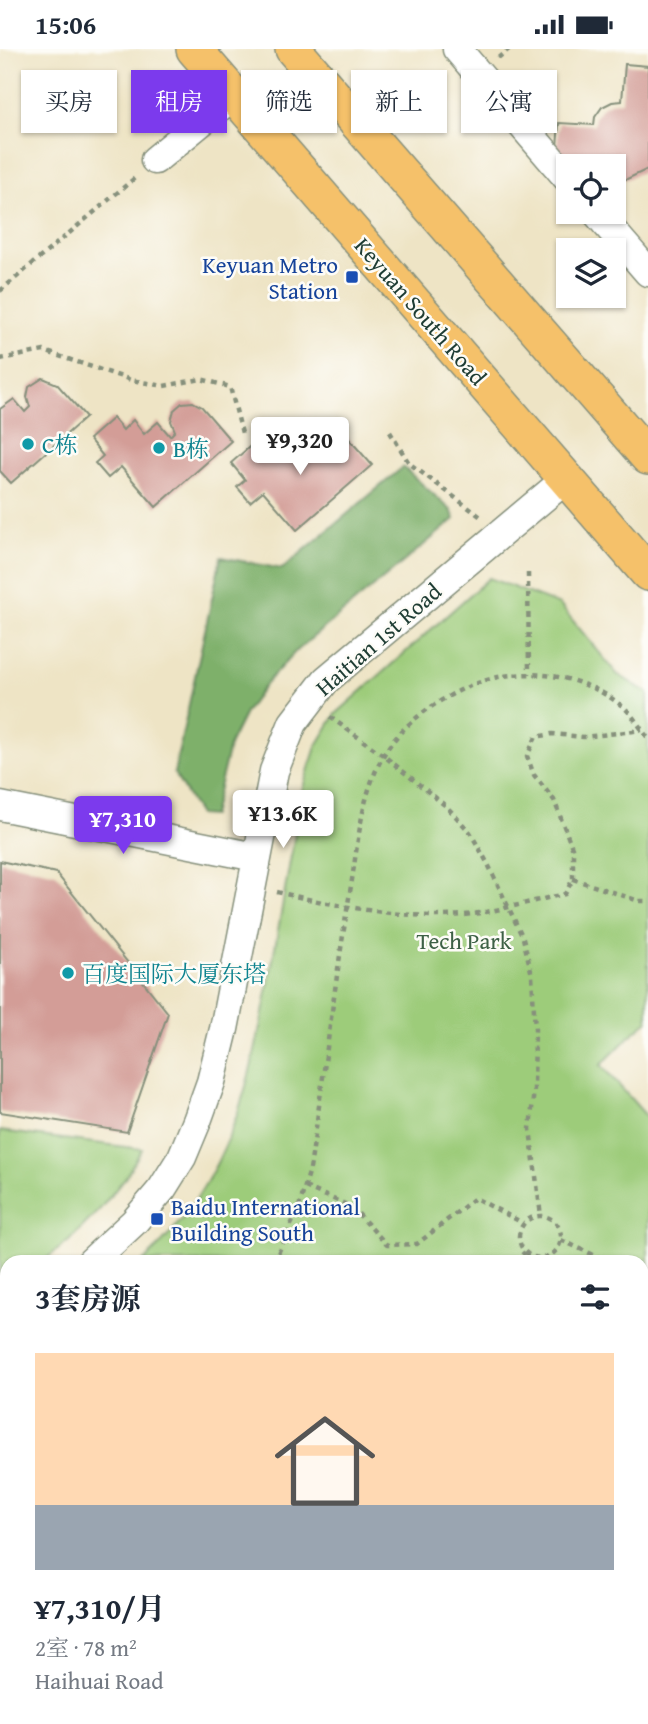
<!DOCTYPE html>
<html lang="zh">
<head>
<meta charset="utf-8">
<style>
  body { margin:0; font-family:"Gentium Book Plus","Noto Serif SC",serif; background:#f2f2f3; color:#1f2937; height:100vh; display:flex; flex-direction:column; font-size:26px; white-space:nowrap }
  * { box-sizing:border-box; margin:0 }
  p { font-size:23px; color:#747a83 }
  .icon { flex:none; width:38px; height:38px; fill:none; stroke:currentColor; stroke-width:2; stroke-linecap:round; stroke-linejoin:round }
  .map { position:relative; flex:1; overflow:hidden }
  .panel { position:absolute; left:0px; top:1206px; width:649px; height:471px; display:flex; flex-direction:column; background:#fff; border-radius:21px 21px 0 0; box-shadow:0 2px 5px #0004 }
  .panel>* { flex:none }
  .hud { position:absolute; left:21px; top:21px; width:607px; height:63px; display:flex; gap:14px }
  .tools { position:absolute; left:556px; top:105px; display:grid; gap:14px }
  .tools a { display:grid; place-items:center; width:70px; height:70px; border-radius:0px; background:#fff; box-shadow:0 2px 5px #0004; font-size:35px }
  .price { position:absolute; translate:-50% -60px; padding:0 16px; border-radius:7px; background:#fff; color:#222; font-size:23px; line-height:46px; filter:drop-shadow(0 2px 4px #0008) }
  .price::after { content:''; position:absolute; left:50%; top:42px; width:21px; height:16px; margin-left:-10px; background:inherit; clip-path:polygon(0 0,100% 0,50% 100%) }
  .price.on { background:#7c3aed; color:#fff }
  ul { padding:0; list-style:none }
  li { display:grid; align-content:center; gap:14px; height:371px; padding:0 35px }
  li span { display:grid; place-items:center; height:217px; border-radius:0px; color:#555 }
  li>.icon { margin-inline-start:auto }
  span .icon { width:126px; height:126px; fill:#fffc; stroke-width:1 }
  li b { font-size:30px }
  h2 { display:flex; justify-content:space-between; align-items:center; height:84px; padding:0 35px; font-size:30px }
  .tag { padding:0 24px; border-radius:0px; background:#fff; box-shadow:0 2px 5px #0004; font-size:24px; line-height:63px }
  .tag.on { background:#7c3aed; color:#fff }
  .status { display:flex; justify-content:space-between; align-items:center; height:49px; padding:0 35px; background:#fff; direction:ltr }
  .status svg { height:19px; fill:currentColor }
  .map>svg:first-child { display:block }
  .green { fill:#9dcc7a; stroke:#5e8457; stroke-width:2 }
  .forest { fill:#7eb06a; stroke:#4e764f; stroke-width:2 }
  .building { fill:#d39d97 }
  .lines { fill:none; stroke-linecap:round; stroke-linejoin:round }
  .minor-casing { stroke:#86907c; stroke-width:31 }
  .major-casing { stroke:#86907c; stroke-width:38 }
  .path { stroke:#86907c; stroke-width:4.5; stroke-dasharray:5 5; stroke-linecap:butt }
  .minor { stroke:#fff; stroke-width:28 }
  .major { stroke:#f5c16b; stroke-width:35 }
  .transit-dot { fill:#1a4fb4; stroke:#fdfcf7; stroke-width:2.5 }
  .culture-dot { fill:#0f9aa8; stroke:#fdfcf7; stroke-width:2.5 }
  .labels { text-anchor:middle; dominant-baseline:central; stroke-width:5; stroke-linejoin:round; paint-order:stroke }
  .transit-label { font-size:23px; fill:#164399; stroke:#fdfcf7; text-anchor:end }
  .street-label { font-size:23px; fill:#1f3d34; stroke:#fdfcf7 }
  .culture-label { font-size:23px; fill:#0d838f; stroke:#fdfcf7; text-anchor:start }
  .park-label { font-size:23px; fill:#3e6146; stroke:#fdfcf7 }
</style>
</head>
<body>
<div class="status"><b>15:06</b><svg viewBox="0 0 49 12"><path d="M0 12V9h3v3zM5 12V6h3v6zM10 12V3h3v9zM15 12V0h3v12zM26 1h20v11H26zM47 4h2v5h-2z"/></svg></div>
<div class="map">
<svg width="648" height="1675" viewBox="0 0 648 1675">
  <rect width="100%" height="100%" fill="#fdfcf7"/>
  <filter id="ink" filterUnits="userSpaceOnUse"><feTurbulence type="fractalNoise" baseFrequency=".0143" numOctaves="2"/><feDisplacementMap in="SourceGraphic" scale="14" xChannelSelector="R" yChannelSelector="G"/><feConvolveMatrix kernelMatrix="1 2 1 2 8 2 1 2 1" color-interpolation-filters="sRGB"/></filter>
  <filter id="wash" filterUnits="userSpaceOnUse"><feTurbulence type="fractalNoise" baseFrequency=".00686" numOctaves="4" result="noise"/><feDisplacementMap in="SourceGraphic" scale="28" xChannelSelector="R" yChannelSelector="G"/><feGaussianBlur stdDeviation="1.57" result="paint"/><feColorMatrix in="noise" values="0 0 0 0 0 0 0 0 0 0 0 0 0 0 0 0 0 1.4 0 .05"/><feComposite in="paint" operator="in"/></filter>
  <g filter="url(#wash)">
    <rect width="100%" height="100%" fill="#eee4c5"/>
    <path class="green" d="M489,529L560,556L617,625L648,644V972L631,986L601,1016L648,1069V1544L642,1541V1213H143C233,1129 251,1031 272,916C282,857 293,797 303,738L316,698L336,665Z
      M0,1082L142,1100L125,1129L100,1160L69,1192L42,1213H7V1240L0,1245Z"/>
    <path class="forest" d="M403,418L451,461L455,470L295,603L268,632L245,664L230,694L212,767L199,766L174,724L221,508L282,520Z
      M291,1670H536L541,1675H285Z"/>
    <g id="blocks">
      <path class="building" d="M625,15L648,17V120L627,130L614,131V117H581L575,111L556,110L559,74L594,76L595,68L602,58L612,53L622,52Z
        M43,329L57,335L86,368L11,434L0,422V360L14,350L25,363L30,358L27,348L29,338Z
        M193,353L202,358L231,392L156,458L121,418L108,429L95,414L103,407L89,390L113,369L123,381L133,371L144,385L158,373L170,387L175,382L171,372L174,361L182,354Z
        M343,383L372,416L297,481L263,442L250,453L237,438L245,431L231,414L255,393L265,405L275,395L287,408L299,397L311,411Z
        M0,812L56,824L168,964L127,1083L0,1063Z"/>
    </g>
  </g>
  <g filter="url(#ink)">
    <use href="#blocks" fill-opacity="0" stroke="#86907c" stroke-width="2"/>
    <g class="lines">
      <defs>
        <path id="minor" d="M457,0L569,131
          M155,111L234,46
          M596,163L648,223
          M0,757L256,808
          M91,1213L134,1173L162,1140L182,1108L197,1072L211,1033L224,980L274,722L293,674L326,631L566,430
          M0,1287L7,1281
          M0,1336L7,1345
          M105,1675L108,1670"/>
        <path id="major" d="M194,0L648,524
          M293,0L648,408
          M642,1618L648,1621
          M567,1670L571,1675
          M192,1675L197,1670
          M236,1675L242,1670"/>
      </defs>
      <use href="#minor" class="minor-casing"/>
      <use href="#major" class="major-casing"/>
      <path class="path" d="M498,9L509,0
        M0,242L136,128
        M0,310L44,302L131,331L164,337L201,330L230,338L243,388
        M390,383L409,414L481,468
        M528,524L529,625
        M330,668L383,706L447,758L470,783L488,815L523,889L532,926L535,981L534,1040L530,1080L541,1167
        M573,830L639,852H648
        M277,843C337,857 419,874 480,864C509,859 537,851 565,845L573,830V801L554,751L534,726L527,707L536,688L552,685L584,688L642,681
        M305,1138L352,1158L387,1196L417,1195L475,1149L523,1174
        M519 1188a21 21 0 1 1 42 0a21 21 0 1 1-42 0Z
        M561,1191L609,1213
        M274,1213L298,1161L310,1120C324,1026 335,931 351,837C358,794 361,748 382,709C403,668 466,630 512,626C550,622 590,632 621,656C632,664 640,679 648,689
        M515,1213L525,1203
        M642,1223L648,1224
        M642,1361L648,1360
        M642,1407H648"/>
      <use href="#minor" class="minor"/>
      <use href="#major" class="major"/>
    </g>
  </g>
  <g class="transit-dot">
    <rect x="345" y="221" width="14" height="14" rx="3.5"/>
    <rect x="150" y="1163" width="14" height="14" rx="3.5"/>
  </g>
  <g class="culture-dot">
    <circle cx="28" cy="395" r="7"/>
    <circle cx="159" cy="399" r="7"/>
    <circle cx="68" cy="924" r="7"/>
  </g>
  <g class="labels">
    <g class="transit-label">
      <text x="338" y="215">Keyuan Metro<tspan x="338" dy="26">Station</tspan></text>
      <text x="171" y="1157" text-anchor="start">Baidu International<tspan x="171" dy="26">Building South</tspan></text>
    </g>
    <g class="street-label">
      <text transform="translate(421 262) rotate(49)">Keyuan South Road</text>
      <text transform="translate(378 590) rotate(-41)">Haitian 1st Road</text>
    </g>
    <g class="culture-label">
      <text x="42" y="395">C栋</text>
      <text x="173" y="399">B栋</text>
      <text x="82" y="924">百度国际大厦东塔</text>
    </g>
    <g class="park-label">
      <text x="464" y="891">Tech Park</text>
    </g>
  </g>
</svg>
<div class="tools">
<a><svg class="icon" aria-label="locate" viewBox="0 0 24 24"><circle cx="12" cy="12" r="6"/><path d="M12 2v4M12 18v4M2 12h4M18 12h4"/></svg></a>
<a><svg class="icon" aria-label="layers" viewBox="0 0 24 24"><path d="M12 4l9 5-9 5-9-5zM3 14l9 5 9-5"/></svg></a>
</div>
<b class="price" style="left:300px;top:428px">¥9,320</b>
<b class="price" style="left:283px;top:801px">¥13.6K</b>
<b class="price on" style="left:123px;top:807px">¥7,310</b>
<div class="hud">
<a class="tag">买房</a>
<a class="tag on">租房</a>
<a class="tag">筛选</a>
<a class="tag">新上</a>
<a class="tag">公寓</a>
</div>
<section class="panel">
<h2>3套房源<svg class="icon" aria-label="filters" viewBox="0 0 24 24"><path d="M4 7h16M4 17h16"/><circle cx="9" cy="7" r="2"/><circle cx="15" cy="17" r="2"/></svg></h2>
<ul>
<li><span style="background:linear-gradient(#ffd9b3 70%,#9aa5b1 0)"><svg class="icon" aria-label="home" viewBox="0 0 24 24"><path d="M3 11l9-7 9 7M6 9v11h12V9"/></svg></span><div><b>¥7,310/月</b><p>2室 · 78 m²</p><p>Haihuai Road</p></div></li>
</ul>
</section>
</div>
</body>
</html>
